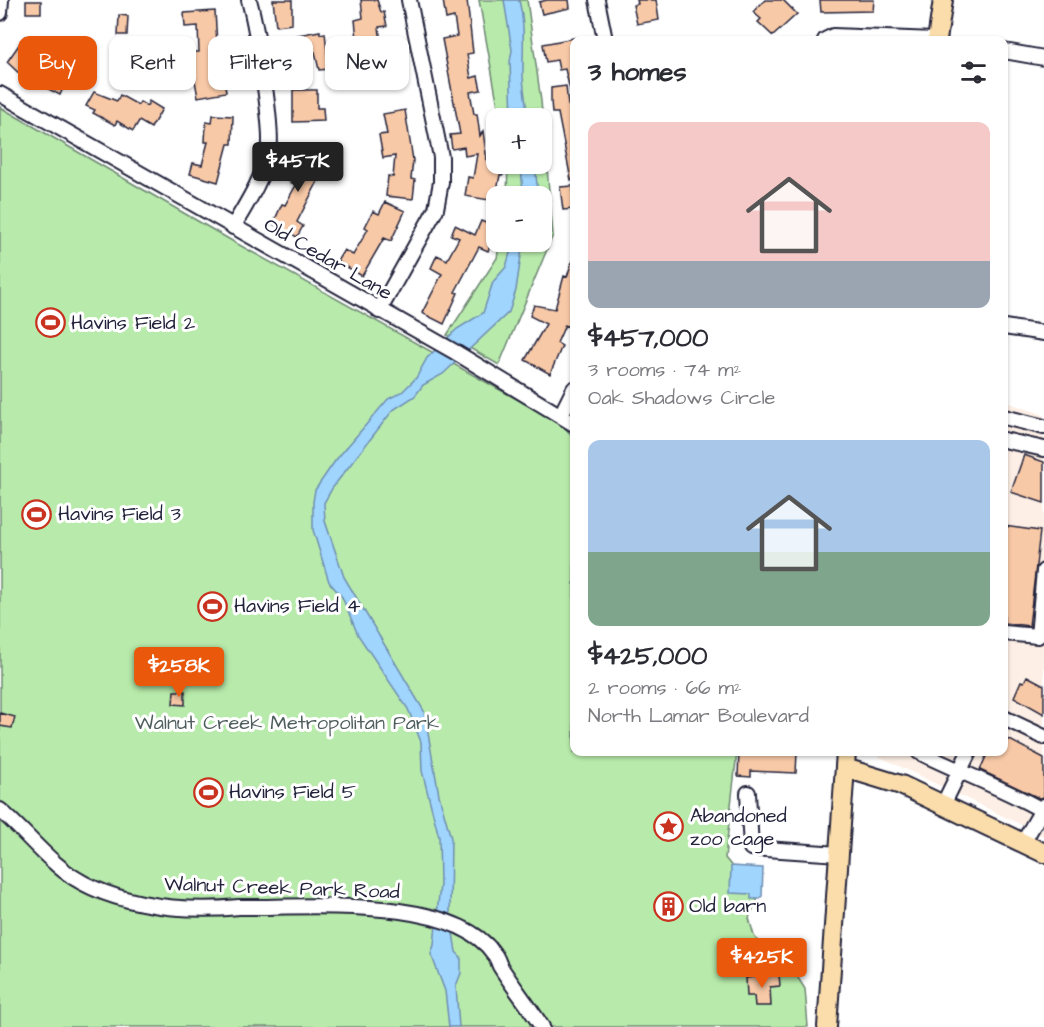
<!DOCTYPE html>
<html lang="en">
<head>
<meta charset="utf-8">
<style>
  body { margin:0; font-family:"Architects Daughter",sans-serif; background:#f2f2f3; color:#2b2b33; height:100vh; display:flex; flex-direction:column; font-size:22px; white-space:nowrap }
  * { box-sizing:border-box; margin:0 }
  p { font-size:20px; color:#7c7c81 }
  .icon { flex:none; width:33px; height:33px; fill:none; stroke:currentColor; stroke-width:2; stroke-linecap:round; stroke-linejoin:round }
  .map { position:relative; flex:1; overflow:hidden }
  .panel { position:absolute; left:570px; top:36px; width:438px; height:720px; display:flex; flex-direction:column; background:#fff; border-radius:12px; box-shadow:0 2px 4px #0004 }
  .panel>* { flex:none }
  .banner { position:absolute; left:18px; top:36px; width:462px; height:54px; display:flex; gap:12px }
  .controls { position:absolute; left:486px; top:108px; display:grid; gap:12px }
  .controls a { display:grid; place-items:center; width:66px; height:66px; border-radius:12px; background:#fff; box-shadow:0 2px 4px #0004; font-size:30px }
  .price { position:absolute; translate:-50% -51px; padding:0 14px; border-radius:6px; background:#ea580c; color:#fff; font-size:20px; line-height:39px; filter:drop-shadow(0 2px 3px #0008) }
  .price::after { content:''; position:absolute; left:50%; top:36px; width:18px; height:14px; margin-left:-9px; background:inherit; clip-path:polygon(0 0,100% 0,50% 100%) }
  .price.selected { background:#222; color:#fff }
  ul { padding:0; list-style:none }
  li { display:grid; align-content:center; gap:12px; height:318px; padding:0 18px }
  li span { display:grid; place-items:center; height:186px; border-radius:12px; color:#555 }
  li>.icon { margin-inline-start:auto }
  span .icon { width:108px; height:108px; fill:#fffc; stroke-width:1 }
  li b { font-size:26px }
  h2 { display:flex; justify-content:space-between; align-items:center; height:72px; padding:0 18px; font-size:26px }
  .pill { padding:0 21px; border-radius:12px; background:#fff; box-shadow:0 2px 4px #0004; font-size:21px; line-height:54px }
  .pill.selected { background:#ea580c; color:#fff }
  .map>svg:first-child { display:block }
  .built { fill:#fdefe5 }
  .green { fill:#b8ebab; stroke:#6d8673; stroke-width:1.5 }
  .water { fill:#a0d5fe; stroke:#6e8db0; stroke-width:1.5 }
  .building { fill:#f8c9a7; stroke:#22223b; stroke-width:1.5 }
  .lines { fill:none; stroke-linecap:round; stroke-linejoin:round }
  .minor-casing { stroke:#22223b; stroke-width:18 }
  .major-casing { stroke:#22223b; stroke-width:22 }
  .minor { stroke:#fff; stroke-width:14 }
  .major { stroke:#faddab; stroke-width:18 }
  .labels { text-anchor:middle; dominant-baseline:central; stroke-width:6; stroke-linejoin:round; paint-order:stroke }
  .street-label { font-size:20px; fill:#22223b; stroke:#fff }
  .poi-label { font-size:20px; fill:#22223b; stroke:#fff; text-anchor:start }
  .park-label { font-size:20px; fill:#4f5e5d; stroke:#fff }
</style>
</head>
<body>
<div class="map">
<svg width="1044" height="1027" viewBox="0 0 1044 1027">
  <rect width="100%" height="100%" fill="#fff"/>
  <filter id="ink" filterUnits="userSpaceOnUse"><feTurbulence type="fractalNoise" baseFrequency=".0167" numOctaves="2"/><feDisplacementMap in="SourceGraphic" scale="12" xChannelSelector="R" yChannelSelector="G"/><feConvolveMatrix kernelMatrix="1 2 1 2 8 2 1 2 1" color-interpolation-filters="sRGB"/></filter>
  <g filter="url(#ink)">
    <path class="built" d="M1004,401L1044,415V836L874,754V752H1004Z"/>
    <path class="green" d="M479,0H527L541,101L553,235L499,365L447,335L497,258L500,242H542V196H507L508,164H542V118H500Z
      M0,107L234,242L563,425L574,439V752H737L725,858L758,898L749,918L754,936L768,956L795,973L805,989L808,1027H0Z"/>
    <path class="water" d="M504,0H519C525,23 523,43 523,66C522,84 526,101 528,118L512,117L510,62L512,50Z
      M521,164H535L538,196H523Z
      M513,242H523L516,290L509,312L443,374L423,385L415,396L393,410L333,487L324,503L325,521L344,577L424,711L439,795L451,838L450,913L456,952L461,957V973L456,986L459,1027H449L445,991L431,954L434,945L440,884L439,837L422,771L421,742L408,709L358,635L342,597L329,582L313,530V502L315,490L335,461L388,399L402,392L416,378L427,358L457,329L483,313L493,282L506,267Z
      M731,866L763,868L762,896L759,899H751V894L730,893Z"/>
    <path class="building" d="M273,0H292V24L276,26Z
      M361,0H377L381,12H384L387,26L379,27L383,58L396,57L397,67L370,71L368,56L359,57L355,20L363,18Z
      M443,0H467L473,53L467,54L471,78L478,76L481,90L470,92L474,114H477L480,136L483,131L487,161L505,164L503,175H500L495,201L465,196L468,177L473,178L477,154L465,156L464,147L452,149L450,135L460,134L442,39L457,36L454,17L446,19Z
      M547,0H569L570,8L542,14L539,2Z
      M637,0H656L659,20L637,24L633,5L638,4Z
      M765,0H783L797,14L773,36L758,22L761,19L753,12Z
      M820,0H874L873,11L821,12Z
      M26,1H41V13H26Z
      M215,11L218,61L221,60L226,92L198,97L194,76L185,78L182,72L187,64V52H199L198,26L185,27L184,13Z
      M119,15L128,16L127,35H118Z
      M320,31V34L325,33L329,69L319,70L315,52L295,53L292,36Z
      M25,36L43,48L23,77L7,62Z
      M574,38V94H571L565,69L559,70L557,60L546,62L543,44Z
      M55,70L68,77L60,95L48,89Z
      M566,86L568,105L574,104V180H571L558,113H552L551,101V88Z
      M293,90H317V108H323L324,121L293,122Z
      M94,92L117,101L120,95L138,105L140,102L147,106L149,101L162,109L151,128L139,121L133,131L117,121L115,125L93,113L95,110L86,106Z
      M405,110L413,160L411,179L415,180L413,199L386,196L388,176L393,177L395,156L383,158L379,135L387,134L383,114Z
      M213,115L233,116L232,144H228L218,182L190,174L193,163L202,165L208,142H205L206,122L212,123Z
      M298,148L321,160L311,178L318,181L297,222L303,226L297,237L273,224L282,204L285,205L296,185L288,181L297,164L292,161Z
      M573,186L574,209L563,210L560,187Z
      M385,202L405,211L391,241L384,238L362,276L337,261L344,250L353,255L368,229L365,227L373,211L379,214Z
      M481,221L496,227V231L488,251L479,247L455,292L458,293L444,324L422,313L442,274L431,268L437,255L447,260L459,238L451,235L455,225L475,235Z
      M572,261H574V330L565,325L557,343L562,346L550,374L525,360L546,324L530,316L534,305L555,309L564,276L567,277Z
      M1024,455L1044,462V503L1011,492Z
      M1004,526L1040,531L1029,626L1004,623Z
      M1027,676L1044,685V714L1014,697L1021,681L1024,682Z
      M174,691H185V705L173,704Z
      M0,713L15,717L12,728L0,726Z
      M1004,737L1044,758V797L1039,798L980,770L988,752H1004Z
      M739,752H797L796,773L751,771V777L738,776Z
      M779,974L780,986L770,987L771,1006H755L754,996H747L746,978Z"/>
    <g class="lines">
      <defs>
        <path id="minor" d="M597,0L605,40
          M0,13L1,0
          M825,40L833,36L935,40
          M1004,51L1044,58
          M0,94L455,352L574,424
          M233,227C247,203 262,180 269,152C274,130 256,25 249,0
          M379,311L436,209L441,182V157L409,0
          M1004,327L1044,333
          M561,415L574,389
          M1004,417L1044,427
          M1004,440L1044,449
          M1004,633L1038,636L1044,571
          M1004,718L1044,737
          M919,752C959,772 1001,787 1040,809
          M748,793L751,848L839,854
          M943,805L969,752
          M0,810C20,827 36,847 56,864C101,905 181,913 239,907C304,908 453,894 494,954C497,957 498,962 500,966C513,987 529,1006 542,1027
          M1023,843L1044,806"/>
        <path id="major" d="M937,40L943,0
          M845,768L901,785L1044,853
          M827,1027L846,752"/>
      </defs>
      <use href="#minor" class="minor-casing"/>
      <use href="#major" class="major-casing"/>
      <use href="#minor" class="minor"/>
      <use href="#major" class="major"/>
    </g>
  </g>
  <defs>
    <symbol id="stadium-ring" viewBox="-11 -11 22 22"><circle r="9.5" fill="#fff" stroke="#c8321e" stroke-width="1.5"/><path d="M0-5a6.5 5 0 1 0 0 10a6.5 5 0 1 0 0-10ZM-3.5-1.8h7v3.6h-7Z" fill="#c8321e"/></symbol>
    <symbol id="sight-ring" viewBox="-11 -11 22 22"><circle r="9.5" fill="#fff" stroke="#c8321e" stroke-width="1.5"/><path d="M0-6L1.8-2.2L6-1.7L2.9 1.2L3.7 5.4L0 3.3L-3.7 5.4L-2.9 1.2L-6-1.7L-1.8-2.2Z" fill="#c8321e"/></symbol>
    <symbol id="building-ring" viewBox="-11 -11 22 22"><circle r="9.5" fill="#fff" stroke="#c8321e" stroke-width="1.5"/><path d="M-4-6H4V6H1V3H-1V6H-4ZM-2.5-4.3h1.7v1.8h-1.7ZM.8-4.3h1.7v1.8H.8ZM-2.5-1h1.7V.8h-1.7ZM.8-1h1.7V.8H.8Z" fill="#c8321e"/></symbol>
  </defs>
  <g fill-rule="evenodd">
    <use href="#stadium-ring" x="34" y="306" width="33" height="33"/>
    <use href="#stadium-ring" x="20" y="498" width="33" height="33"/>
    <use href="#stadium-ring" x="196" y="590" width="33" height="33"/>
    <use href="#stadium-ring" x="192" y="776" width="33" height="33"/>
    <use href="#sight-ring" x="652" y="810" width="33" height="33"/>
    <use href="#building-ring" x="652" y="890" width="33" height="33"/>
  </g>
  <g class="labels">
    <g class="street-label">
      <text transform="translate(328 259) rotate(30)">Old Cedar Lane</text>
      <text transform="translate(282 888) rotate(2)">Walnut Creek Park Road</text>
    </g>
    <g class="poi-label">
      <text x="71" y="323">Havins Field 2</text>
      <text x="58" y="514">Havins Field 3</text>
      <text x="234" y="606">Havins Field 4</text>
      <text x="229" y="792">Havins Field 5</text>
      <text x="690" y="816">Abandoned<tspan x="690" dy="23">zoo cage</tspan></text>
      <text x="689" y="906">Old barn</text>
    </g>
    <g class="park-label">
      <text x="287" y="723">Walnut Creek Metropolitan Park</text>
    </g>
  </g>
</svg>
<div class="controls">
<a>+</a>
<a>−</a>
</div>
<b class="price selected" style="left:298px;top:193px">$457K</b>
<b class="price" style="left:179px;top:698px">$258K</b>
<b class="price" style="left:762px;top:989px">$425K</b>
<div class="banner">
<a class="pill selected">Buy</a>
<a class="pill">Rent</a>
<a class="pill">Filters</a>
<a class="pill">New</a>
</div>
<section class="panel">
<h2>3 homes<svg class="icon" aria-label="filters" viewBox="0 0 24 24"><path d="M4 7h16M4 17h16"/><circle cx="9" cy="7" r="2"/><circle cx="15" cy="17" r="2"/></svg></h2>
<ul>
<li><span style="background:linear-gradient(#f6c9c9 75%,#9aa5b1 0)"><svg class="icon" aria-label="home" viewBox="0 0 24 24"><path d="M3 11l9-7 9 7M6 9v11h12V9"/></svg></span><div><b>$457,000</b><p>3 rooms · 74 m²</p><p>Oak Shadows Circle</p></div></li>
<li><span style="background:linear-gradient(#a9c7e8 60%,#7fa58c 0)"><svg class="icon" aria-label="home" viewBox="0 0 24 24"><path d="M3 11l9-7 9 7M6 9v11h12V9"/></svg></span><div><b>$425,000</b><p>2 rooms · 66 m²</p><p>North Lamar Boulevard</p></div></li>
</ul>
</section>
</div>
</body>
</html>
